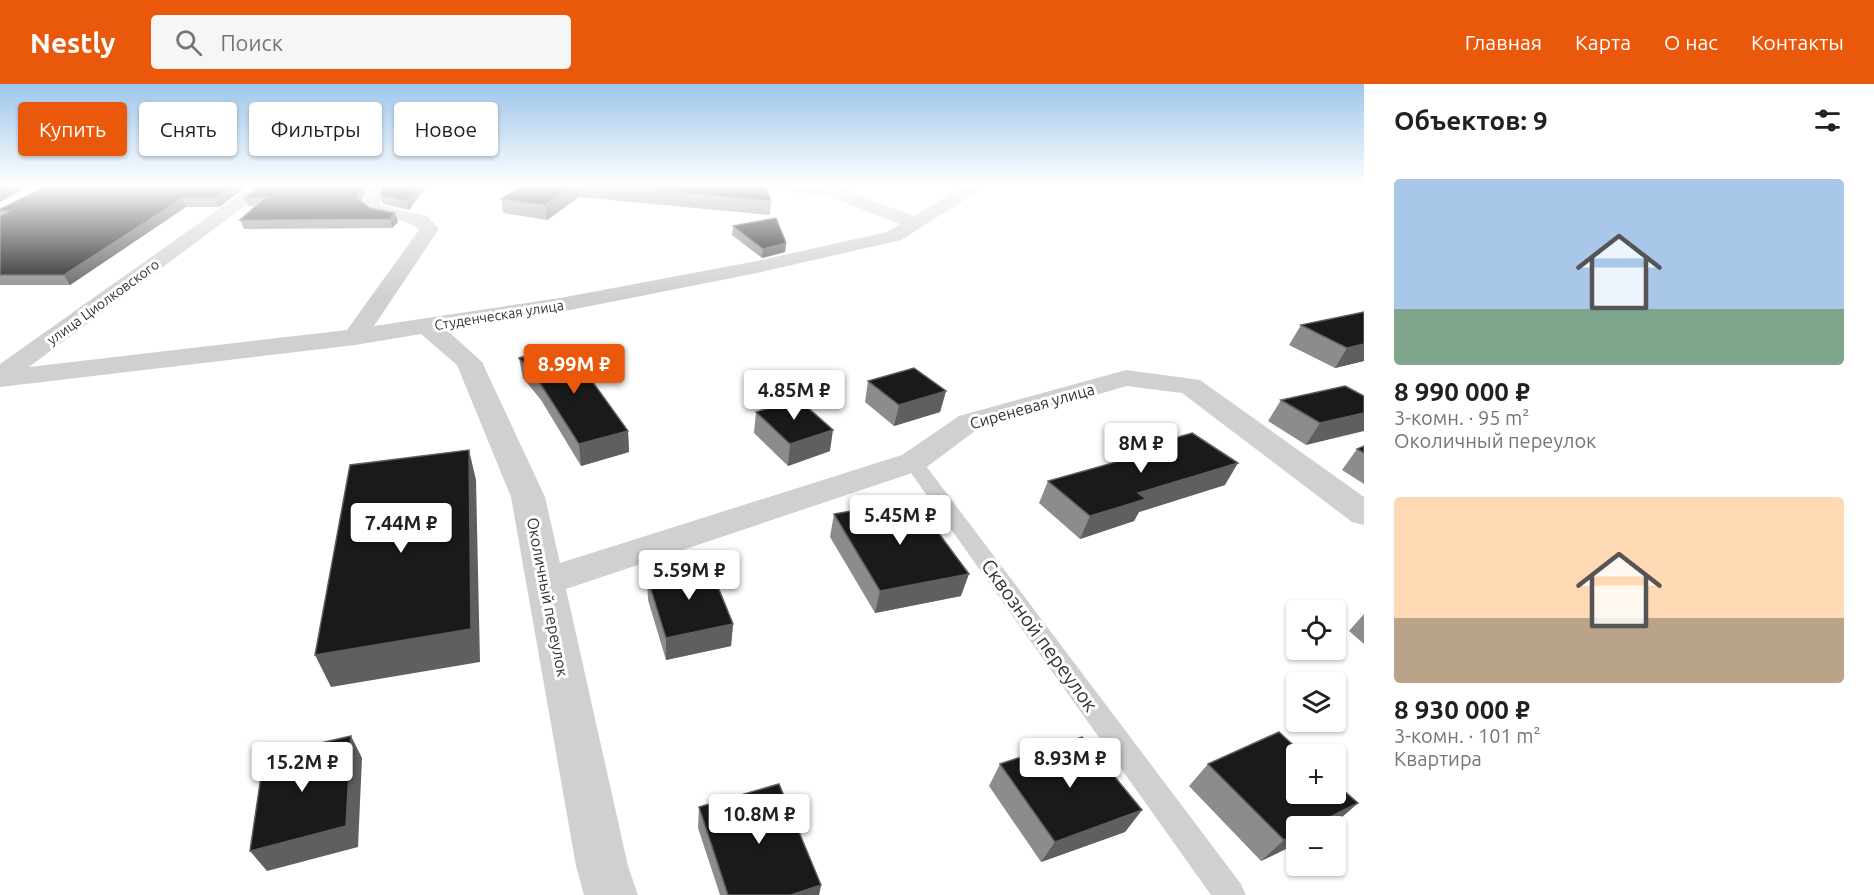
<!DOCTYPE html>
<html lang="ru">
<head>
<meta charset="utf-8">
<style>
  body { margin:0; font-family:Ubuntu,sans-serif; background:#f6f6f6; color:#202124; height:100vh; display:flex; flex-direction:column; font-size:22px; white-space:nowrap }
  * { box-sizing:border-box; margin:0 }
  p { font-size:20px; color:#757577 }
  .icon { flex:none; width:33px; height:33px; fill:none; stroke:currentColor; stroke-width:2; stroke-linecap:round; stroke-linejoin:round }
  .map { position:relative; flex:1; overflow:hidden }
  .side { display:flex; flex-direction:column; background:#fff; width:510px }
  .side>* { flex:none }
  .top-card { position:absolute; left:18px; top:18px; width:570px; height:54px; display:flex; gap:12px }
  .fabs { position:absolute; left:1286px; top:516px; display:grid; gap:12px }
  .fabs a { display:grid; place-items:center; width:60px; height:60px; border-radius:6px; background:#fff; box-shadow:0 2px 4px #0004; font-size:30px }
  .price { position:absolute; translate:-50% -51px; padding:0 14px; border-radius:6px; background:#fff; color:#222; font-size:20px; line-height:39px; filter:drop-shadow(0 2px 3px #0008) }
  .price::after { content:''; position:absolute; left:50%; top:36px; width:18px; height:14px; margin-left:-9px; background:inherit; clip-path:polygon(0 0,100% 0,50% 100%) }
  .price.selected { background:#ea580c; color:#fff }
  ul { padding:0; list-style:none }
  li { display:grid; align-content:center; gap:12px; height:318px; padding:0 30px }
  li span { display:grid; place-items:center; height:186px; border-radius:6px; color:#555 }
  li>.icon { margin-inline-start:auto }
  span .icon { width:108px; height:108px; fill:#fffc; stroke-width:1 }
  li b { font-size:26px }
  h2 { display:flex; justify-content:space-between; align-items:center; height:72px; padding:0 30px; font-size:26px }
  .pill { padding:0 21px; border-radius:6px; background:#fff; box-shadow:0 2px 4px #0004; font-size:21px; line-height:54px }
  .pill.selected { background:#ea580c; color:#fff }
  header { display:flex; align-items:center; gap:36px; box-sizing:border-box; height:84px; padding:0 30px; background:#ea580c; color:#fff }
  header strong { font-size:28px }
  nav { display:flex; gap:33px; margin-inline-start:auto; font-size:21px }
  .search { width:420px; height:54px; background:#f6f6f6; display:flex; align-items:center; gap:15px; box-sizing:border-box; padding:0 21px; border-radius:6px; color:#757577; font-size:22px }
  main { display:flex; flex:1; min-height:0 }
  .map>svg:first-child { display:block }
  .lines { fill:none; stroke-linecap:round; stroke-linejoin:round }
  .lane { fill:#d0d0d0; fill-rule:evenodd }
  .street { fill:#d0d0d0; fill-rule:evenodd }
  .wall { fill:#8c8c8c }
  .shaded-wall { fill:#5f5f5f }
  .building { fill:#1a1a1a; stroke:#5f5f5f; stroke-width:1.5 }
  .labels { text-anchor:middle; dominant-baseline:central; stroke-width:6; stroke-linejoin:round; paint-order:stroke }
  .far-street-label { font-size:14px; fill:#333; stroke:#fff }
  .street-label { font-size:16px; fill:#333; stroke:#fff }
  .near-street-label { font-size:20px; fill:#333; stroke:#fff }
</style>
</head>
<body>
<header>
<strong>Nestly</strong>
<div class="search"><svg class="icon" aria-label="search" viewBox="0 0 24 24"><circle cx="10" cy="10" r="6"/><path d="M15 15l6 6"/></svg>Поиск</div>
<nav><a>Главная</a><a>Карта</a><a>О нас</a><a>Контакты</a></nav>
</header>
<main>
<div class="map">
<svg width="1364" height="811" viewBox="0 0 1364 811">
  <rect width="100%" height="100%" fill="#fff"/>
  <g class="lines">
    <path class="lane" d="M760,101H790L844,109L849,112L844,115L765,104Z
      M913,372L920,374L1241,800L1246,811H1211L906,382L904,378L906,374Z"/>
    <path class="street" d="M253,101H273L29,283L347,246L419,146C404,130 374,140 361,121L372,101H389L380,120L382,122L427,132L439,145L374,242L560,214L757,177L887,148L900,140L838,116L835,112L839,101H856L854,110L914,132L967,101H988L901,156L757,189L560,228L447,246L482,278L545,413L560,479L902,371L959,332L1126,286L1200,296L1364,413V441L1352,438L1182,309L1127,302L979,344L924,385L566,505L628,782L638,811H584L576,782L511,413L457,281L421,250L355,261L0,303V280Z"/>
  </g>
  <path class="wall" d="M249,101L219,123H186L70,201H0V125Z
    M261,101L362,117L370,124L398,138L392,144L244,145L240,136L255,122H248L245,114Z
    M427,101L409,126L383,120L380,111Z
    M523,101H765L771,117L770,131L579,113L547,136L503,129L501,115Z
    M733,142L786,159L785,168L762,174L732,151Z
    M1364,228V277L1335,284L1289,261L1301,241Z
    M519,274L628,347L629,368L581,382L541,316L523,294Z
    M868,297L946,307L940,328L894,342L865,318Z
    M1364,312L1306,361L1268,337L1281,316Z
    M756,328L830,367L788,382L754,349Z
    M1364,362V400L1342,386L1357,365Z
    M1144,363L1225,401L1139,428L1134,437L1080,455L1039,419L1048,397L1139,372Z
    M834,430L961,512L875,529L830,453Z
    M647,493L733,540L731,562L666,576L648,516Z
    M1364,530V560L1349,547Z
    M1000,680L1142,726L1125,748L1041,778L989,702Z
    M1208,680L1358,719L1333,741L1330,742H1296V760L1261,777L1189,702Z
    M699,723L821,801L819,811H720L698,744Z"/>
  <path class="shaded-wall" d="M12,101H33L0,118V107Z
    M234,101H249L219,123L215,114Z
    M363,101H369L359,123L357,114Z
    M419,101H427L409,126L407,117Z
    M575,101H578L579,113L547,136L545,121Z
    M183,114L186,123L70,201L64,191Z
    M395,129L398,138L392,144L390,135Z
    M786,159L785,168L762,174L763,165Z
    M1364,260V277L1335,284L1347,264Z
    M946,307L940,328L894,342L899,321Z
    M1364,329V347L1306,361L1320,339Z
    M833,346L830,367L788,382L790,360Z
    M628,347L629,368L581,382L579,360Z
    M469,366L476,396L480,578L331,603L315,571Z
    M1238,379L1225,401L1139,428L1134,437L1080,455L1090,432L1138,409Z
    M969,490L961,512L875,529L880,507Z
    M733,540L731,562L666,576V554Z
    M351,652L362,674L358,763L267,787L250,767Z
    M1358,719L1333,741L1330,742H1312Z
    M1142,726L1125,748L1041,778L1055,758Z
    M1296,750V760L1261,777L1284,756Z
    M821,801L819,811H791Z"/>
  <path class="building" d="M0,101H12L0,107Z
    M49,101H234L215,114H183L64,191H0V132L9,127H0V125Z
    M261,101H363L357,114L370,124L395,129L390,135L240,136L266,113L245,114Z
    M384,101H419L407,117L380,111Z
    M523,101H575L545,121L501,115Z
    M601,101H765L771,117Z
    M776,134L786,159L763,165L733,142Z
    M1364,228V260L1347,264L1301,241Z
    M566,261L628,347L579,360L538,296L519,274Z
    M914,284L946,307L899,321L868,297Z
    M1345,302L1364,312V329L1320,339L1281,316Z
    M798,315L833,346L790,360L756,328Z
    M1192,349L1238,379L1138,409L1146,415L1090,432L1048,397L1152,368L1144,363Z
    M1364,362V369L1357,365Z
    M469,366L471,545L315,571L350,381Z
    M914,416L969,490L880,507L834,430Z
    M709,481L733,540L666,554L647,493Z
    M1279,648L1303,670H1296V710H1335V699L1358,719L1312,742H1296V750L1284,756L1208,680Z
    M351,652L346,742L250,767L264,672Z
    M1082,653L1142,726L1055,758L1000,680Z
    M779,700L821,801L791,811H728L699,723Z"/>
  <linearGradient id="sky" x2="0" y2="1"><stop stop-color="#9ec6ea"/><stop offset="0.47" stop-color="#fff"/><stop offset="1" stop-color="#fff" stop-opacity="0"/></linearGradient>
  <rect width="1364" height="215" fill="url(#sky)"/>
  <g class="labels">
    <g class="far-street-label">
      <text transform="translate(103 218) rotate(-36)">улица Циолковского</text>
      <text transform="translate(499 231) rotate(-9)">Студенческая улица</text>
    </g>
    <g class="street-label">
      <text transform="translate(1032 322) rotate(-16)">Сиреневая улица</text>
      <text transform="translate(548 513) rotate(79)">Околичный переулок</text>
    </g>
    <g class="near-street-label">
      <text transform="translate(1040 551) rotate(54)">Сквозной переулок</text>
    </g>
  </g>
</svg>
<div class="fabs">
<a><svg class="icon" aria-label="locate" viewBox="0 0 24 24"><circle cx="12" cy="12" r="6"/><path d="M12 2v4M12 18v4M2 12h4M18 12h4"/></svg></a>
<a><svg class="icon" aria-label="layers" viewBox="0 0 24 24"><path d="M12 4l9 5-9 5-9-5zM3 14l9 5 9-5"/></svg></a>
<a>+</a>
<a>−</a>
</div>
<b class="price selected" style="left:574px;top:311px">8.99M ₽</b>
<b class="price" style="left:794px;top:337px">4.85M ₽</b>
<b class="price" style="left:1141px;top:390px">8M ₽</b>
<b class="price" style="left:900px;top:462px">5.45M ₽</b>
<b class="price" style="left:401px;top:470px">7.44M ₽</b>
<b class="price" style="left:689px;top:517px">5.59M ₽</b>
<b class="price" style="left:1070px;top:705px">8.93M ₽</b>
<b class="price" style="left:302px;top:709px">15.2M ₽</b>
<b class="price" style="left:759px;top:761px">10.8M ₽</b>
<div class="top-card">
<a class="pill selected">Купить</a>
<a class="pill">Снять</a>
<a class="pill">Фильтры</a>
<a class="pill">Новое</a>
</div>
</div>
<section class="side">
<h2>Объектов: 9<svg class="icon" aria-label="filters" viewBox="0 0 24 24"><path d="M4 7h16M4 17h16"/><circle cx="9" cy="7" r="2"/><circle cx="15" cy="17" r="2"/></svg></h2>
<ul>
<li><span style="background:linear-gradient(#a9c7e8 70%,#7fa58c 0)"><svg class="icon" aria-label="home" viewBox="0 0 24 24"><path d="M3 11l9-7 9 7M6 9v11h12V9"/></svg></span><div><b>8 990 000 ₽</b><p>3-комн. · 95 m²</p><p>Околичный переулок</p></div></li>
<li><span style="background:linear-gradient(#ffd9b3 65%,#b9a48a 0)"><svg class="icon" aria-label="home" viewBox="0 0 24 24"><path d="M3 11l9-7 9 7M6 9v11h12V9"/></svg></span><div><b>8 930 000 ₽</b><p>3-комн. · 101 m²</p><p>Квартира</p></div></li>
</ul>
</section>
</main>
</body>
</html>
